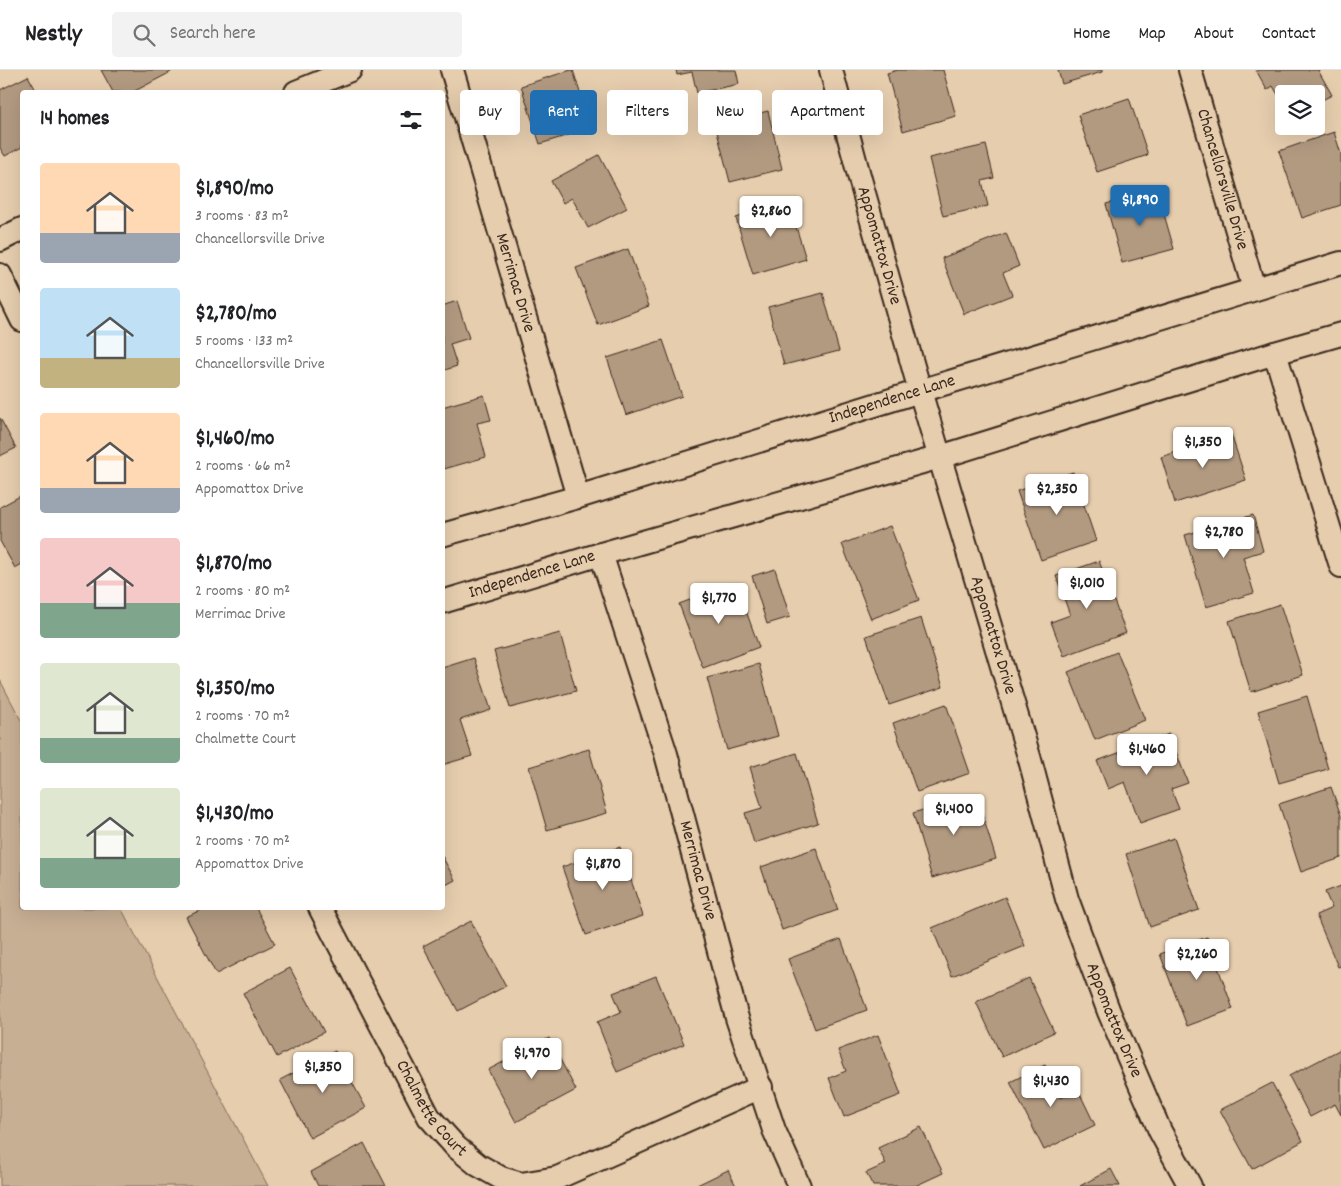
<!DOCTYPE html>
<html lang="en">
<head>
<meta charset="utf-8">
<style>
  body { margin:0; font-family:Dekko,sans-serif; background:#f2f2f2; color:#202124; height:100vh; display:flex; flex-direction:column; font-size:19px; white-space:nowrap }
  * { box-sizing:border-box; margin:0 }
  p { font-size:16px; color:#757577 }
  .icon { flex:none; width:28px; height:28px; fill:none; stroke:currentColor; stroke-width:2; stroke-linecap:round; stroke-linejoin:round }
  .map { position:relative; flex:1; overflow:hidden }
  .sheet { position:absolute; left:20px; top:20px; width:425px; height:820px; display:flex; flex-direction:column; background:#fff; border-radius:5px; box-shadow:0 5px 20px #0002 }
  .sheet>* { flex:none }
  .hud { position:absolute; left:460px; top:20px; width:475px; height:45px; display:flex; gap:10px }
  .tools { position:absolute; left:1275px; top:15px; display:grid; gap:10px }
  .tools a { display:grid; place-items:center; width:50px; height:50px; border-radius:5px; background:#fff; box-shadow:0 5px 20px #0002; font-size:25px }
  .price { position:absolute; translate:-50% -42px; padding:0 11px; border-radius:5px; background:#fff; color:#222; font-size:16px; line-height:32px; filter:drop-shadow(0 1px 2px #0008) }
  .price::after { content:''; position:absolute; left:50%; top:30px; width:15px; height:11px; margin-left:-8px; background:inherit; clip-path:polygon(0 0,100% 0,50% 100%) }
  .price.on { background:#1f6fb2; color:#fff }
  ul { padding:0; list-style:none }
  li { display:flex; align-items:center; gap:15px; height:125px; padding:0 20px }
  li span { display:grid; place-items:center; flex:none; width:140px; height:100px; border-radius:5px; color:#555 }
  li>.icon { margin-inline-start:auto }
  span .icon { width:60px; height:60px; fill:#fffc; stroke-width:1 }
  li b { font-size:21px }
  h2 { display:flex; justify-content:space-between; align-items:center; height:60px; padding:0 20px; font-size:21px }
  .pill { padding:0 18px; border-radius:5px; background:#fff; box-shadow:0 5px 20px #0002; font-size:18px; line-height:45px }
  .pill.on { background:#1f6fb2; color:#fff }
  header { display:flex; align-items:center; gap:30px; box-sizing:border-box; height:70px; padding:0 25px; background:#fff; border-bottom:1px solid #e0e0e0 }
  header strong { font-size:24px }
  nav { display:flex; gap:28px; margin-inline-start:auto; font-size:18px }
  .search { width:350px; height:45px; background:#f2f2f2; display:flex; align-items:center; gap:12px; box-sizing:border-box; padding:0 18px; border-radius:5px; color:#757577; font-size:19px }
  .map>svg:first-child { display:block }
  .green { fill:#c7af94; stroke:#816c59 }
  .building { fill:#b29a81; stroke:#3b2a1e }
  .lines { fill:none; stroke-linecap:round; stroke-linejoin:round }
  .street-casing { stroke:#3b2a1e; stroke-width:26 }
  .street { stroke:#e6cdae; stroke-width:22 }
  .labels { text-anchor:middle; dominant-baseline:central; stroke-width:4.5; stroke-linejoin:round; paint-order:stroke }
  .street-label { font-size:18px; fill:#3b2a1e; stroke:#e6cdae }
</style>
</head>
<body>
<header>
<strong>Nestly</strong>
<div class="search"><svg class="icon" aria-label="search" viewBox="0 0 24 24"><circle cx="10" cy="10" r="6"/><path d="M15 15l6 6"/></svg>Search here</div>
<nav><a>Home</a><a>Map</a><a>About</a><a>Contact</a></nav>
</header>
<div class="map">
<svg width="1341" height="1116" viewBox="0 0 1341 1116">
  <rect width="100%" height="100%" fill="#e6cdae"/>
  <filter id="ink" filterUnits="userSpaceOnUse"><feTurbulence type="fractalNoise" baseFrequency=".02" numOctaves="2"/><feDisplacementMap in="SourceGraphic" scale="10" xChannelSelector="R" yChannelSelector="G"/><feConvolveMatrix kernelMatrix="1 2 1 2 8 2 1 2 1" color-interpolation-filters="sRGB"/></filter>
  <g filter="url(#ink)">
    <path class="green" d="M0,610L22,652V838H121L268,1116H0Z"/>
    <path class="building" d="M101,0H170L171,2L133,22H113Z
      M571,0H573L591,58L540,74L521,16Z
      M676,0H736L739,14L697,23L692,2L677,5Z
      M898,0H943L956,46L903,61L887,3Z
      M1058,0H1102V2L1062,14Z
      M1256,0H1318L1332,25L1316,33V24H1284V35L1273,16L1267,20Z
      M28,6L37,22H22V77L5,86L0,78V20Z
      M1129,28L1148,85L1097,102L1078,45Z
      M768,41L782,99L730,112L715,54Z
      M1334,62L1341,84V135L1302,148L1279,81Z
      M986,75L994,108L982,111L988,136L943,146L929,88Z
      M599,85L627,138L588,158L572,128L563,133L551,111Z
      M1157,120L1174,179L1122,193L1106,134Z
      M788,131L806,189L753,205L736,148Z
      M1006,163L1019,196L1003,203L1012,225L964,244L942,188Z
      M628,179L649,236L598,255L576,198Z
      M823,223L839,281L784,295L768,237Z
      M457,231L469,268L450,274L457,296L442,301V236Z
      M663,270L682,326L626,345L607,288Z
      M484,325L491,350L477,353L486,387L444,399L442,392V337Z
      M0,348L16,378L0,386Z
      M1231,364L1246,410L1175,433L1161,387Z
      M1073,402L1096,471L1041,490L1017,421Z
      M22,425V494L15,498L0,471V437Z
      M1253,445L1263,481L1243,487L1254,523L1206,537L1185,465Z
      M890,456L919,530L871,549L842,474Z
      M1099,491L1126,563L1064,586L1051,552L1070,545L1056,506Z
      M775,499L790,547L767,554L752,506Z
      M736,513L759,577L703,598L679,534Z
      M1280,534L1303,605L1251,622L1229,551Z
      M921,548L943,617L889,635L866,566Z
      M560,563L576,621L510,638L494,581Z
      M1117,582L1145,650L1095,670L1068,602Z
      M474,588L491,640L460,650L472,686L442,695V598Z
      M759,594L778,666L727,680L707,608Z
      M1307,626L1328,699L1279,713L1258,641Z
      M946,634L970,703L917,722L893,653Z
      M1169,664L1188,713L1171,719L1179,739L1140,753L1125,712L1108,719L1097,691Z
      M589,679L607,743L547,760L529,697Z
      M797,683L818,753L754,773L745,743L762,738L750,697Z
      M1331,717L1341,746V788L1301,802L1279,734Z
      M976,724L996,789L932,808L913,743Z
      M1174,768L1199,840L1150,857L1126,784Z
      M620,777L643,846L586,865L562,797Z
      M816,778L838,840L782,860L761,797Z
      M442,786L455,810L442,817Z
      M1341,816V896L1338,897L1316,845L1332,838L1325,822Z
      M1005,827L1025,876L952,906L932,858Z
      M205,838H256L275,874L216,904L186,847Z
      M471,851L506,916L458,941L423,876Z
      M1207,867L1233,939L1187,956L1160,884Z
      M841,869L867,940L815,959L788,889Z
      M290,898L324,962L277,987L243,923Z
      M656,906L684,974L617,1002L597,952L621,942L613,923Z
      M1029,908L1054,962L1002,987L976,932Z
      M878,965L901,1025L844,1047L829,1008L846,1001L838,980Z
      M549,968L576,1020L516,1052L488,1000Z
      M1341,979V1045L1335,1034L1310,1047L1289,1006Z
      M335,981L366,1038L310,1068L280,1010Z
      M1045,995L1061,1028L1078,1020L1095,1055L1044,1080L1010,1012Z
      M1272,1013L1303,1071L1252,1099L1220,1040Z
      M921,1057L943,1103L915,1116H873L866,1103L886,1094L878,1078Z
      M364,1073L386,1116H318L311,1102Z
      M1111,1099L1120,1116H1080Z
      M728,1100L736,1116H695Z"/>
    <g class="lines">
      <defs>
        <g id="street">
          <path id="s1" d="M452,0L578,427"/>
          <path id="s2" d="M831,0L860,109L920,321L1030,690L1067,829L1109,942L1160,1061L1190,1116"/>
          <path id="s3" d="M1190,0L1254,219"/>
          <path d="M296,22L350,0"/>
          <path d="M0,170L22,159"/>
          <path d="M0,205L22,250"/>
          <path d="M1275,283L1341,496"/>
          <path id="s4" d="M442,465L578,427L920,321L1341,193"/>
          <path id="s5" d="M601,484L666,684L737,948L774,1060L799,1116"/>
          <path id="s6" d="M442,532L601,484L940,387L1275,283L1341,264"/>
          <path id="s7" d="M320,838L429,1047L456,1077L478,1095L501,1108L521,1114L557,1108L761,1017"/>
        </g>
      </defs>
      <use href="#street" class="street-casing"/>
      <use href="#street" class="street"/>
    </g>
  </g>
  <g class="labels">
    <g class="street-label">
      <text stroke="none"><textPath href="#s3" startOffset="114">Chancellorsville Drive</textPath></text>
      <text stroke="none"><textPath href="#s2" startOffset="182">Appomattox Drive</textPath></text>
      <text stroke="none"><textPath href="#s1" startOffset="222">Merrimac Drive</textPath></text>
      <text stroke="none"><textPath href="#s4" startOffset="470">Independence Lane</textPath></text>
      <text stroke="none"><textPath href="#s6" startOffset="94">Independence Lane</textPath></text>
      <text stroke="none"><textPath href="#s2" startOffset="588">Appomattox Drive</textPath></text>
      <text stroke="none"><textPath href="#s5" startOffset="331">Merrimac Drive</textPath></text>
      <text stroke="none"><textPath href="#s2" startOffset="992">Appomattox Drive</textPath></text>
      <text stroke="none"><textPath href="#s7" startOffset="230">Chalmette Court</textPath></text>
    </g>
  </g>
</svg>
<div class="tools">
<a><svg class="icon" aria-label="layers" viewBox="0 0 24 24"><path d="M12 4l9 5-9 5-9-5zM3 14l9 5 9-5"/></svg></a>
</div>
<b class="price on" style="left:1140px;top:157px">$1,890</b>
<b class="price" style="left:771px;top:168px">$2,860</b>
<b class="price" style="left:1203px;top:399px">$1,350</b>
<b class="price" style="left:1057px;top:446px">$2,350</b>
<b class="price" style="left:1224px;top:489px">$2,780</b>
<b class="price" style="left:1087px;top:540px">$1,010</b>
<b class="price" style="left:719px;top:555px">$1,770</b>
<b class="price" style="left:1147px;top:706px">$1,460</b>
<b class="price" style="left:954px;top:766px">$1,400</b>
<b class="price" style="left:603px;top:821px">$1,870</b>
<b class="price" style="left:1197px;top:911px">$2,260</b>
<b class="price" style="left:532px;top:1010px">$1,970</b>
<b class="price" style="left:323px;top:1024px">$1,350</b>
<b class="price" style="left:1051px;top:1038px">$1,430</b>
<div class="hud">
<a class="pill">Buy</a>
<a class="pill on">Rent</a>
<a class="pill">Filters</a>
<a class="pill">New</a>
<a class="pill">Apartment</a>
</div>
<section class="sheet">
<h2>14 homes<svg class="icon" aria-label="filters" viewBox="0 0 24 24"><path d="M4 7h16M4 17h16"/><circle cx="9" cy="7" r="2"/><circle cx="15" cy="17" r="2"/></svg></h2>
<ul>
<li><span style="background:linear-gradient(#ffd9b3 70%,#9aa5b1 0)"><svg class="icon" aria-label="home" viewBox="0 0 24 24"><path d="M3 11l9-7 9 7M6 9v11h12V9"/></svg></span><div><b>$1,890/mo</b><p>3 rooms · 83 m²</p><p>Chancellorsville Drive</p></div></li>
<li><span style="background:linear-gradient(#bfe0f5 70%,#c2b280 0)"><svg class="icon" aria-label="home" viewBox="0 0 24 24"><path d="M3 11l9-7 9 7M6 9v11h12V9"/></svg></span><div><b>$2,780/mo</b><p>5 rooms · 133 m²</p><p>Chancellorsville Drive</p></div></li>
<li><span style="background:linear-gradient(#ffd9b3 75%,#9aa5b1 0)"><svg class="icon" aria-label="home" viewBox="0 0 24 24"><path d="M3 11l9-7 9 7M6 9v11h12V9"/></svg></span><div><b>$1,460/mo</b><p>2 rooms · 66 m²</p><p>Appomattox Drive</p></div></li>
<li><span style="background:linear-gradient(#f6c9c9 65%,#7fa58c 0)"><svg class="icon" aria-label="home" viewBox="0 0 24 24"><path d="M3 11l9-7 9 7M6 9v11h12V9"/></svg></span><div><b>$1,870/mo</b><p>2 rooms · 80 m²</p><p>Merrimac Drive</p></div></li>
<li><span style="background:linear-gradient(#dfe7d0 75%,#7fa58c 0)"><svg class="icon" aria-label="home" viewBox="0 0 24 24"><path d="M3 11l9-7 9 7M6 9v11h12V9"/></svg></span><div><b>$1,350/mo</b><p>2 rooms · 70 m²</p><p>Chalmette Court</p></div></li>
<li><span style="background:linear-gradient(#dfe7d0 70%,#7fa58c 0)"><svg class="icon" aria-label="home" viewBox="0 0 24 24"><path d="M3 11l9-7 9 7M6 9v11h12V9"/></svg></span><div><b>$1,430/mo</b><p>2 rooms · 70 m²</p><p>Appomattox Drive</p></div></li>
</ul>
</section>
</div>
</body>
</html>
